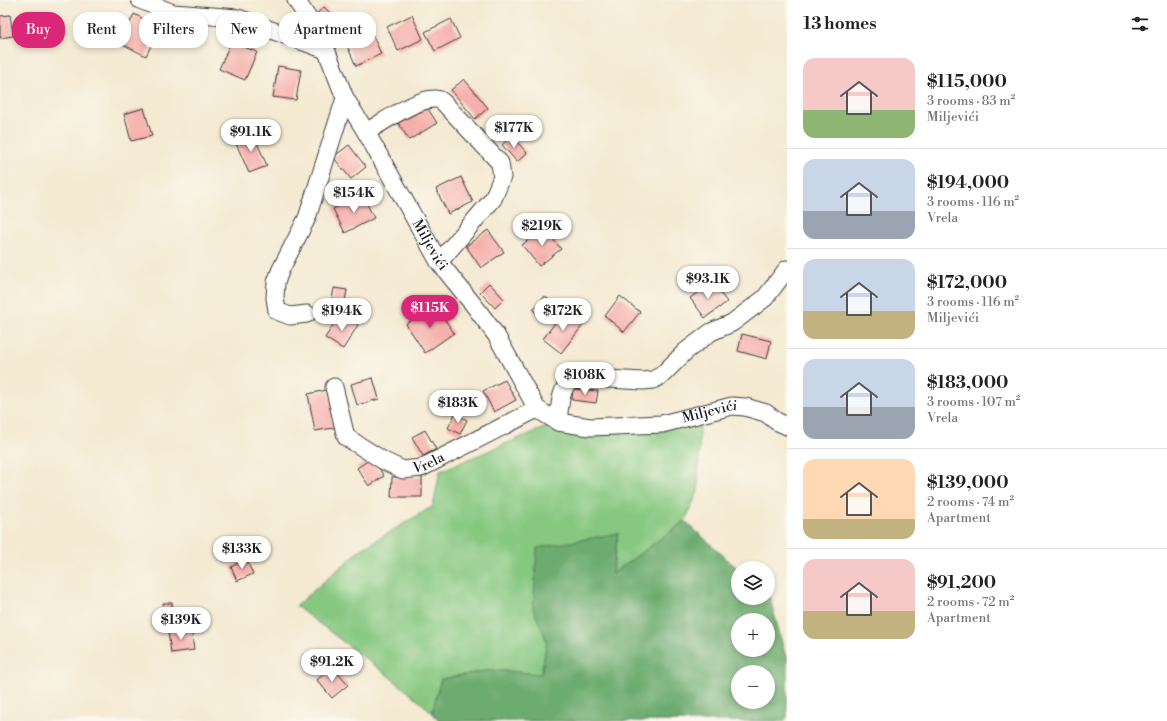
<!DOCTYPE html>
<html lang="en">
<head>
<meta charset="utf-8">
<style>
  body { margin:0; font-family:"Libre Bodoni",serif; background:#f6f6f6; color:#222; height:100vh; display:flex; flex-direction:column; font-size:15px; white-space:nowrap }
  * { box-sizing:border-box; margin:0 }
  p { font-size:13px; color:#767676 }
  .icon { flex:none; width:22px; height:22px; fill:none; stroke:currentColor; stroke-width:2; stroke-linecap:round; stroke-linejoin:round }
  .map { position:relative; flex:1; overflow:hidden }
  .details { display:flex; flex-direction:column; background:#fff; width:380px }
  .details>* { flex:none }
  .top-card { position:absolute; left:12px; top:12px; width:380px; height:36px; display:flex; gap:8px }
  .tools { position:absolute; left:731px; top:561px; display:grid; gap:8px }
  .tools a { display:grid; place-items:center; width:44px; height:44px; border-radius:50%; background:#fff; box-shadow:0 2px 6px #0003; font-size:20px }
  .price { position:absolute; translate:-50% -34px; padding:0 9px; border-radius:14px; background:#fff; color:#222; font-size:13px; line-height:26px; filter:drop-shadow(0 1px 2px #0008) }
  .price::after { content:''; position:absolute; left:50%; top:24px; width:12px; height:9px; margin-left:-6px; background:inherit; clip-path:polygon(0 0,100% 0,50% 100%) }
  .price.selected { background:#db2777; color:#fff }
  ul { padding:0; list-style:none }
  li { display:flex; align-items:center; gap:12px; height:100px; padding:0 16px }
  li+li { border-top:1px solid #e0e0e0 }
  li span { display:grid; place-items:center; flex:none; width:112px; height:80px; border-radius:12px; color:#555 }
  li>.icon { margin-inline-start:auto }
  span .icon { width:48px; height:48px; fill:#fffc; stroke-width:1 }
  li b { font-size:17px }
  h2 { display:flex; justify-content:space-between; align-items:center; height:48px; padding:0 16px; font-size:17px }
  .pill { padding:0 14px; border-radius:16px; background:#fff; box-shadow:0 2px 6px #0003; font-size:14px; line-height:36px }
  .pill.selected { background:#db2777; color:#fff }
  main { display:flex; flex:1; min-height:0 }
  .map>svg:first-child { display:block }
  .green { fill:#87c881; stroke:#52724e }
  .forest { fill:#6dac6f; stroke:#446446; fill-rule:evenodd }
  .building { fill:#f6afab }
  .lines { fill:none; stroke-linecap:round; stroke-linejoin:round }
  .minor-casing { stroke:#3c3b37; stroke-width:19 }
  .minor { stroke:#fff; stroke-width:17 }
  .labels { text-anchor:middle; dominant-baseline:central; stroke-width:3.5; stroke-linejoin:round; paint-order:stroke }
  .street-label { font-size:14px; fill:#1c1c1c; stroke:#fbf7ec }
</style>
</head>
<body>
<main>
<div class="map">
<svg width="787" height="721" viewBox="0 0 787 721">
  <rect width="100%" height="100%" fill="#fbf7ec"/>
  <filter id="ink" filterUnits="userSpaceOnUse"><feTurbulence type="fractalNoise" baseFrequency=".025" numOctaves="2"/><feDisplacementMap in="SourceGraphic" scale="8" xChannelSelector="R" yChannelSelector="G"/><feConvolveMatrix kernelMatrix="1 2 1 2 8 2 1 2 1" color-interpolation-filters="sRGB"/></filter>
  <filter id="wash" filterUnits="userSpaceOnUse"><feTurbulence type="fractalNoise" baseFrequency=".012" numOctaves="4" result="noise"/><feDisplacementMap in="SourceGraphic" scale="16" xChannelSelector="R" yChannelSelector="G"/><feGaussianBlur stdDeviation="0.9" result="paint"/><feColorMatrix in="noise" values="0 0 0 0 0 0 0 0 0 0 0 0 0 0 0 0 0 1.4 0 .05"/><feComposite in="paint" operator="in"/></filter>
  <g filter="url(#wash)">
    <rect width="100%" height="100%" fill="#f4e9d1"/>
    <path class="green" d="M700,420L698,491L685,521L612,574L618,533L534,609L547,641L541,674L491,670L441,679L432,712L395,681L296,606L360,550L433,506L440,471L546,427L623,432Z"/>
    <path class="forest" d="M685,521L738,569V598H768V597L770,598L785,654L787,656V717L784,721H439L432,712L441,679L491,670L541,674L547,641L533,609L537,548L618,533L612,574ZM738,620H768V650H738ZM738,672H768V702H738Z"/>
    <g id="blocks">
      <path class="building" d="M324,7L339,22L328,32L313,17Z
        M134,14L160,27L146,56L120,43Z
        M10,15L13,36L0,38V16Z
        M412,15L423,39L398,51L387,27Z
        M451,19L460,38L435,51L425,32Z
        M370,29L381,54L356,66L345,41Z
        M231,42L257,52L245,80L219,69Z
        M278,66L301,70L296,100L273,97Z
        M464,79L488,108L475,119L451,90Z
        M425,104L437,123L409,140L397,121Z
        M144,108L152,136L131,141L124,114Z
        M253,133L267,166L249,173L235,141Z
        M512,136L527,153L517,162L502,145Z
        M349,145L366,167L351,179L333,157Z
        M461,177L473,202L448,214L436,189Z
        M362,194L374,218L345,233L333,209Z
        M544,228L561,249L539,266L522,245Z
        M488,230L504,252L481,268L466,246Z
        M712,282L727,302L705,318L690,298Z
        M489,283L504,299L495,308L480,292Z
        M334,288L347,290L343,312L330,310Z
        M545,296L555,306L543,319L533,310Z
        M620,296L640,312L624,332L605,316Z
        M435,305L454,333L425,353L406,324Z
        M564,311L583,325L561,353L543,339Z
        M340,314L358,325L343,349L325,338Z
        M742,334L771,341L767,359L738,351Z
        M373,378L379,399L357,405L351,384Z
        M505,380L516,400L494,412L483,391Z
        M331,389L339,427L315,431L308,394Z
        M573,389L598,391L596,403L572,400Z
        M455,414L467,420L460,434L448,428Z
        M425,430L436,449L423,456L412,437Z
        M372,458L384,476L369,486L357,468Z
        M392,477H422V497H391Z
        M246,559L253,574L237,581L231,567Z
        M163,603H172L173,616L164,617Z
        M191,629L194,650L171,653L168,632Z
        M332,667L348,685L332,698L317,680Z"/>
    </g>
  </g>
  <g filter="url(#ink)">
    <use href="#blocks" fill-opacity="0" stroke="#3c3b37" stroke-width="1"/>
    <g class="lines">
      <defs>
        <g id="minor">
          <path d="M140,0L173,13L238,18L326,50"/>
          <path id="s1" d="M296,0L322,39L345,98L366,132L439,262L476,308L496,335L537,409L558,422L590,427L662,424L732,406L745,407L766,413L776,421L787,426"/>
          <path d="M366,132C382,123 418,97 436,99C439,99 442,101 444,103L500,163L502,177L493,199L439,262"/>
          <path d="M307,314L290,316L277,311L275,298L276,282L281,269L307,218L345,98"/>
          <path id="s2" d="M334,387L346,437L384,461L403,470L421,468L537,409"/>
          <path d="M558,422C560,404 560,390 572,377L643,381L653,380L662,375L686,351L711,332L732,323L765,298L787,269"/>
        </g>
      </defs>
      <use href="#minor" class="minor-casing"/>
      <use href="#minor" class="minor"/>
    </g>
  </g>
  <g class="labels">
    <g class="street-label">
      <text stroke="none"><textPath href="#s1" startOffset="280">Miljevići</textPath></text>
      <text stroke="none"><textPath href="#s1" startOffset="655">Miljevići</textPath></text>
      <text stroke="none"><textPath href="#s2" startOffset="144">Vrela</textPath></text>
    </g>
  </g>
</svg>
<div class="tools">
<a><svg class="icon" aria-label="layers" viewBox="0 0 24 24"><path d="M12 4l9 5-9 5-9-5zM3 14l9 5 9-5"/></svg></a>
<a>+</a>
<a>−</a>
</div>
<b class="price" style="left:514px;top:149px">$177K</b>
<b class="price" style="left:251px;top:153px">$91.1K</b>
<b class="price" style="left:354px;top:214px">$154K</b>
<b class="price" style="left:542px;top:247px">$219K</b>
<b class="price" style="left:708px;top:300px">$93.1K</b>
<b class="price selected" style="left:430px;top:329px">$115K</b>
<b class="price" style="left:342px;top:332px">$194K</b>
<b class="price" style="left:563px;top:332px">$172K</b>
<b class="price" style="left:585px;top:396px">$108K</b>
<b class="price" style="left:458px;top:424px">$183K</b>
<b class="price" style="left:242px;top:570px">$133K</b>
<b class="price" style="left:181px;top:641px">$139K</b>
<b class="price" style="left:332px;top:683px">$91.2K</b>
<div class="top-card">
<a class="pill selected">Buy</a>
<a class="pill">Rent</a>
<a class="pill">Filters</a>
<a class="pill">New</a>
<a class="pill">Apartment</a>
</div>
</div>
<section class="details">
<h2>13 homes<svg class="icon" aria-label="filters" viewBox="0 0 24 24"><path d="M4 7h16M4 17h16"/><circle cx="9" cy="7" r="2"/><circle cx="15" cy="17" r="2"/></svg></h2>
<ul>
<li><span style="background:linear-gradient(#f6c9c9 65%,#8fb573 0)"><svg class="icon" aria-label="home" viewBox="0 0 24 24"><path d="M3 11l9-7 9 7M6 9v11h12V9"/></svg></span><div><b>$115,000</b><p>3 rooms · 83 m²</p><p>Miljevići</p></div></li>
<li><span style="background:linear-gradient(#c9d6e8 65%,#9aa5b1 0)"><svg class="icon" aria-label="home" viewBox="0 0 24 24"><path d="M3 11l9-7 9 7M6 9v11h12V9"/></svg></span><div><b>$194,000</b><p>3 rooms · 116 m²</p><p>Vrela</p></div></li>
<li><span style="background:linear-gradient(#c9d6e8 65%,#c2b280 0)"><svg class="icon" aria-label="home" viewBox="0 0 24 24"><path d="M3 11l9-7 9 7M6 9v11h12V9"/></svg></span><div><b>$172,000</b><p>3 rooms · 116 m²</p><p>Miljevići</p></div></li>
<li><span style="background:linear-gradient(#c9d6e8 60%,#9aa5b1 0)"><svg class="icon" aria-label="home" viewBox="0 0 24 24"><path d="M3 11l9-7 9 7M6 9v11h12V9"/></svg></span><div><b>$183,000</b><p>3 rooms · 107 m²</p><p>Vrela</p></div></li>
<li><span style="background:linear-gradient(#ffd9b3 75%,#c2b280 0)"><svg class="icon" aria-label="home" viewBox="0 0 24 24"><path d="M3 11l9-7 9 7M6 9v11h12V9"/></svg></span><div><b>$139,000</b><p>2 rooms · 74 m²</p><p>Apartment</p></div></li>
<li><span style="background:linear-gradient(#f6c9c9 65%,#c2b280 0)"><svg class="icon" aria-label="home" viewBox="0 0 24 24"><path d="M3 11l9-7 9 7M6 9v11h12V9"/></svg></span><div><b>$91,200</b><p>2 rooms · 72 m²</p><p>Apartment</p></div></li>
</ul>
</section>
</main>
</body>
</html>
